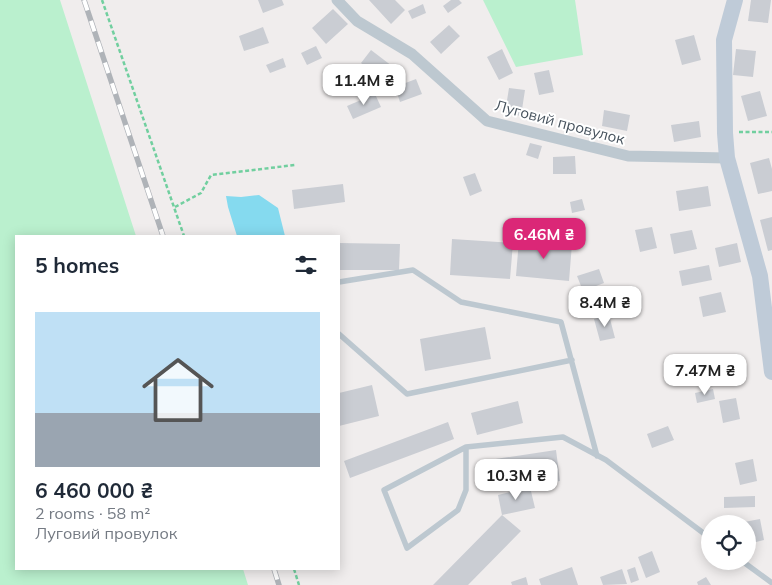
<!DOCTYPE html>
<html lang="en">
<head>
<meta charset="utf-8">
<style>
  body { margin:0; font-family:Mulish,sans-serif; background:#f2f2f3; color:#1f2937; height:100vh; display:flex; flex-direction:column; font-size:19px; white-space:nowrap }
  * { box-sizing:border-box; margin:0 }
  p { font-size:16px; color:#747a83 }
  .icon { flex:none; width:28px; height:28px; fill:none; stroke:currentColor; stroke-width:2; stroke-linecap:round; stroke-linejoin:round }
  .map { position:relative; flex:1; overflow:hidden }
  .details { position:absolute; left:15px; top:235px; width:325px; height:335px; display:flex; flex-direction:column; background:#fff; border-radius:0px; box-shadow:0 2px 12px #0003 }
  .details>* { flex:none }
  .tools { position:absolute; left:701px; top:515px; display:grid; gap:10px }
  .tools a { display:grid; place-items:center; width:55px; height:55px; border-radius:50%; background:#fff; box-shadow:0 2px 12px #0003; font-size:25px }
  .price { position:absolute; translate:-50% -42px; padding:0 11px; border-radius:10px; background:#fff; color:#222; font-size:16px; line-height:32px; filter:drop-shadow(0 1px 2px #0008) }
  .price::after { content:''; position:absolute; left:50%; top:30px; width:15px; height:11px; margin-left:-8px; background:inherit; clip-path:polygon(0 0,100% 0,50% 100%) }
  .price.selected { background:#db2777; color:#fff }
  ul { padding:0; list-style:none }
  li { display:grid; align-content:center; gap:10px; height:265px; padding:0 20px }
  li span { display:grid; place-items:center; height:155px; border-radius:0px; color:#555 }
  li>.icon { margin-inline-start:auto }
  span .icon { width:90px; height:90px; fill:#fffc; stroke-width:1 }
  li b { font-size:21px }
  h2 { display:flex; justify-content:space-between; align-items:center; height:60px; padding:0 20px; font-size:21px }
  .map>svg:first-child { display:block }
  .green { fill:#baf0ce }
  .water { fill:#85daef }
  .building { fill:#cacdd3 }
  .lines { fill:none; stroke-linecap:round; stroke-linejoin:round }
  .path { stroke:#71cf9f; stroke-width:2.5; stroke-dasharray:4 2.5; stroke-linecap:butt }
  .lane { stroke:#bdc8d0; stroke-width:5.5 }
  .street { stroke:#bdc8d0; stroke-width:11 }
  .secondary { stroke:#bfcbd8; stroke-width:16 }
  .rail-casing { stroke:#afb3b8; stroke-width:5.5 }
  .rail { stroke:#fff; stroke-width:4; stroke-dasharray:11; stroke-linecap:butt }
  .labels { text-anchor:middle; dominant-baseline:central; stroke-width:4; stroke-linejoin:round; paint-order:stroke }
  .street-label { font-size:15px; fill:#45515c; stroke:#fff }
</style>
</head>
<body>
<div class="map">
<svg width="772" height="585" viewBox="0 0 772 585">
  <rect width="100%" height="100%" fill="#f0eded"/>
  <path class="green" d="M0,0H60L136,236H16V569H243L248,585H0Z
    M483,0H575L583,55L516,67Z"/>
  <path class="water" d="M259,195L278,208L285,236H237L228,207L226,196L241,197Z"/>
  <path class="building" d="M258,0H282L284,5L263,13Z
    M369,0H395L405,10L391,24Z
    M451,0H459L462,3L448,13L443,6Z
    M751,0H771L768,23L748,21Z
    M423,4L426,13L412,19L408,11Z
    M333,9L348,24L326,44L312,28Z
    M449,25L460,36L441,54L430,42Z
    M263,27L269,43L244,51L239,36Z
    M694,35L701,60L682,65L675,40Z
    M316,46L322,58L307,65L301,53Z
    M502,49L513,73L499,80L487,57Z
    M736,49L756,51L753,77L733,75Z
    M371,50L392,66L381,79L361,63Z
    M283,58L286,67L270,73L266,65Z
    M549,70L554,92L539,95L534,73Z
    M416,79L422,94L400,102L395,87Z
    M509,88L525,90L521,116L505,113Z
    M760,91L767,116L748,121L741,96Z
    M375,94L381,107L353,119L347,106Z
    M604,110L630,115L627,131L602,126Z
    M699,121L701,137L674,142L671,125Z
    M530,143L542,146L538,159L526,155Z
    M575,156L576,174H553V157Z
    M769,158L772,169V191L758,194L750,163Z
    M475,173L482,191L470,196L463,177Z
    M343,184L345,202L294,209L292,190Z
    M708,186L711,206L679,211L676,191Z
    M582,199L585,210L572,213L570,202Z
    M772,217V250L768,251L760,220Z
    M652,227L657,248L640,252L635,230Z
    M692,230L697,249L674,254L670,234Z
    M452,239L513,243L510,279L450,275Z
    M519,240L572,244L569,281L516,276Z
    M339,243L400,244L399,270H339Z
    M737,243L741,262L719,267L715,248Z
    M709,265L712,280L682,286L679,271Z
    M599,269L604,283L583,291L577,276Z
    M721,292L726,312L703,317L699,297Z
    M609,315L615,338L600,341L594,319Z
    M485,327L491,359L425,371L420,339Z
    M372,385L379,416L339,426V393Z
    M713,389L715,399L697,403L695,393Z
    M736,398L740,419L723,423L719,401Z
    M518,401L523,423L477,435L471,413Z
    M448,422L454,439L350,478L344,461Z
    M668,426L674,440L652,448L647,434Z
    M556,450L560,481L494,491L489,460Z
    M753,459L757,481L740,485L735,463Z
    M530,487L535,508L502,515L498,495Z
    M755,496V507L724,508V497Z
    M502,515L521,531L468,585H433Z
    M760,519L764,540L748,544V524L739,523Z
    M652,551L660,572L646,578L638,557Z
    M572,567L578,585H541L539,579Z
    M635,567L639,580L631,583L627,570Z
    M622,569L627,584L603,585L600,577Z
    M526,577L528,585H512L511,582Z
    M706,577L711,585H698L697,582Z"/>
  <g class="lines">
    <path class="path" d="M102,0L184,236
      M739,132H772
      M175,207L201,193L211,175L295,165
      M294,569L299,585"/>
    <path class="lane" d="M339,282L413,270L461,302L561,322L597,456
      M339,334L407,394L572,360
      M466,447V490L458,510L407,548L384,490L466,447L563,437L606,460L710,538
      M742,561L772,583"/>
    <path class="street" d="M337,0L357,21L412,54L487,121L628,156L727,158"/>
    <path class="secondary" d="M735,0L724,40L725,133L727,158L760,276L772,372"/>
    <defs>
      <path id="rail" d="M84,0L163,236
        M274,569L279,585"/>
    </defs>
    <use href="#rail" class="rail-casing"/>
    <use href="#rail" class="rail"/>
  </g>
  <g class="labels">
    <g class="street-label">
      <text transform="translate(560 122) rotate(15)">Луговий провулок</text>
    </g>
  </g>
</svg>
<div class="tools">
<a><svg class="icon" aria-label="locate" viewBox="0 0 24 24"><circle cx="12" cy="12" r="6"/><path d="M12 2v4M12 18v4M2 12h4M18 12h4"/></svg></a>
</div>
<b class="price" style="left:364px;top:106px">11.4M ₴</b>
<b class="price selected" style="left:544px;top:260px">6.46M ₴</b>
<b class="price" style="left:605px;top:328px">8.4M ₴</b>
<b class="price" style="left:705px;top:396px">7.47M ₴</b>
<b class="price" style="left:516px;top:501px">10.3M ₴</b>
<section class="details">
<h2>5 homes<svg class="icon" aria-label="filters" viewBox="0 0 24 24"><path d="M4 7h16M4 17h16"/><circle cx="9" cy="7" r="2"/><circle cx="15" cy="17" r="2"/></svg></h2>
<ul>
<li><span style="background:linear-gradient(#bfe0f5 65%,#9aa5b1 0)"><svg class="icon" aria-label="home" viewBox="0 0 24 24"><path d="M3 11l9-7 9 7M6 9v11h12V9"/></svg></span><div><b>6 460 000 ₴</b><p>2 rooms · 58 m²</p><p>Луговий провулок</p></div></li>
</ul>
</section>
</div>
</body>
</html>
